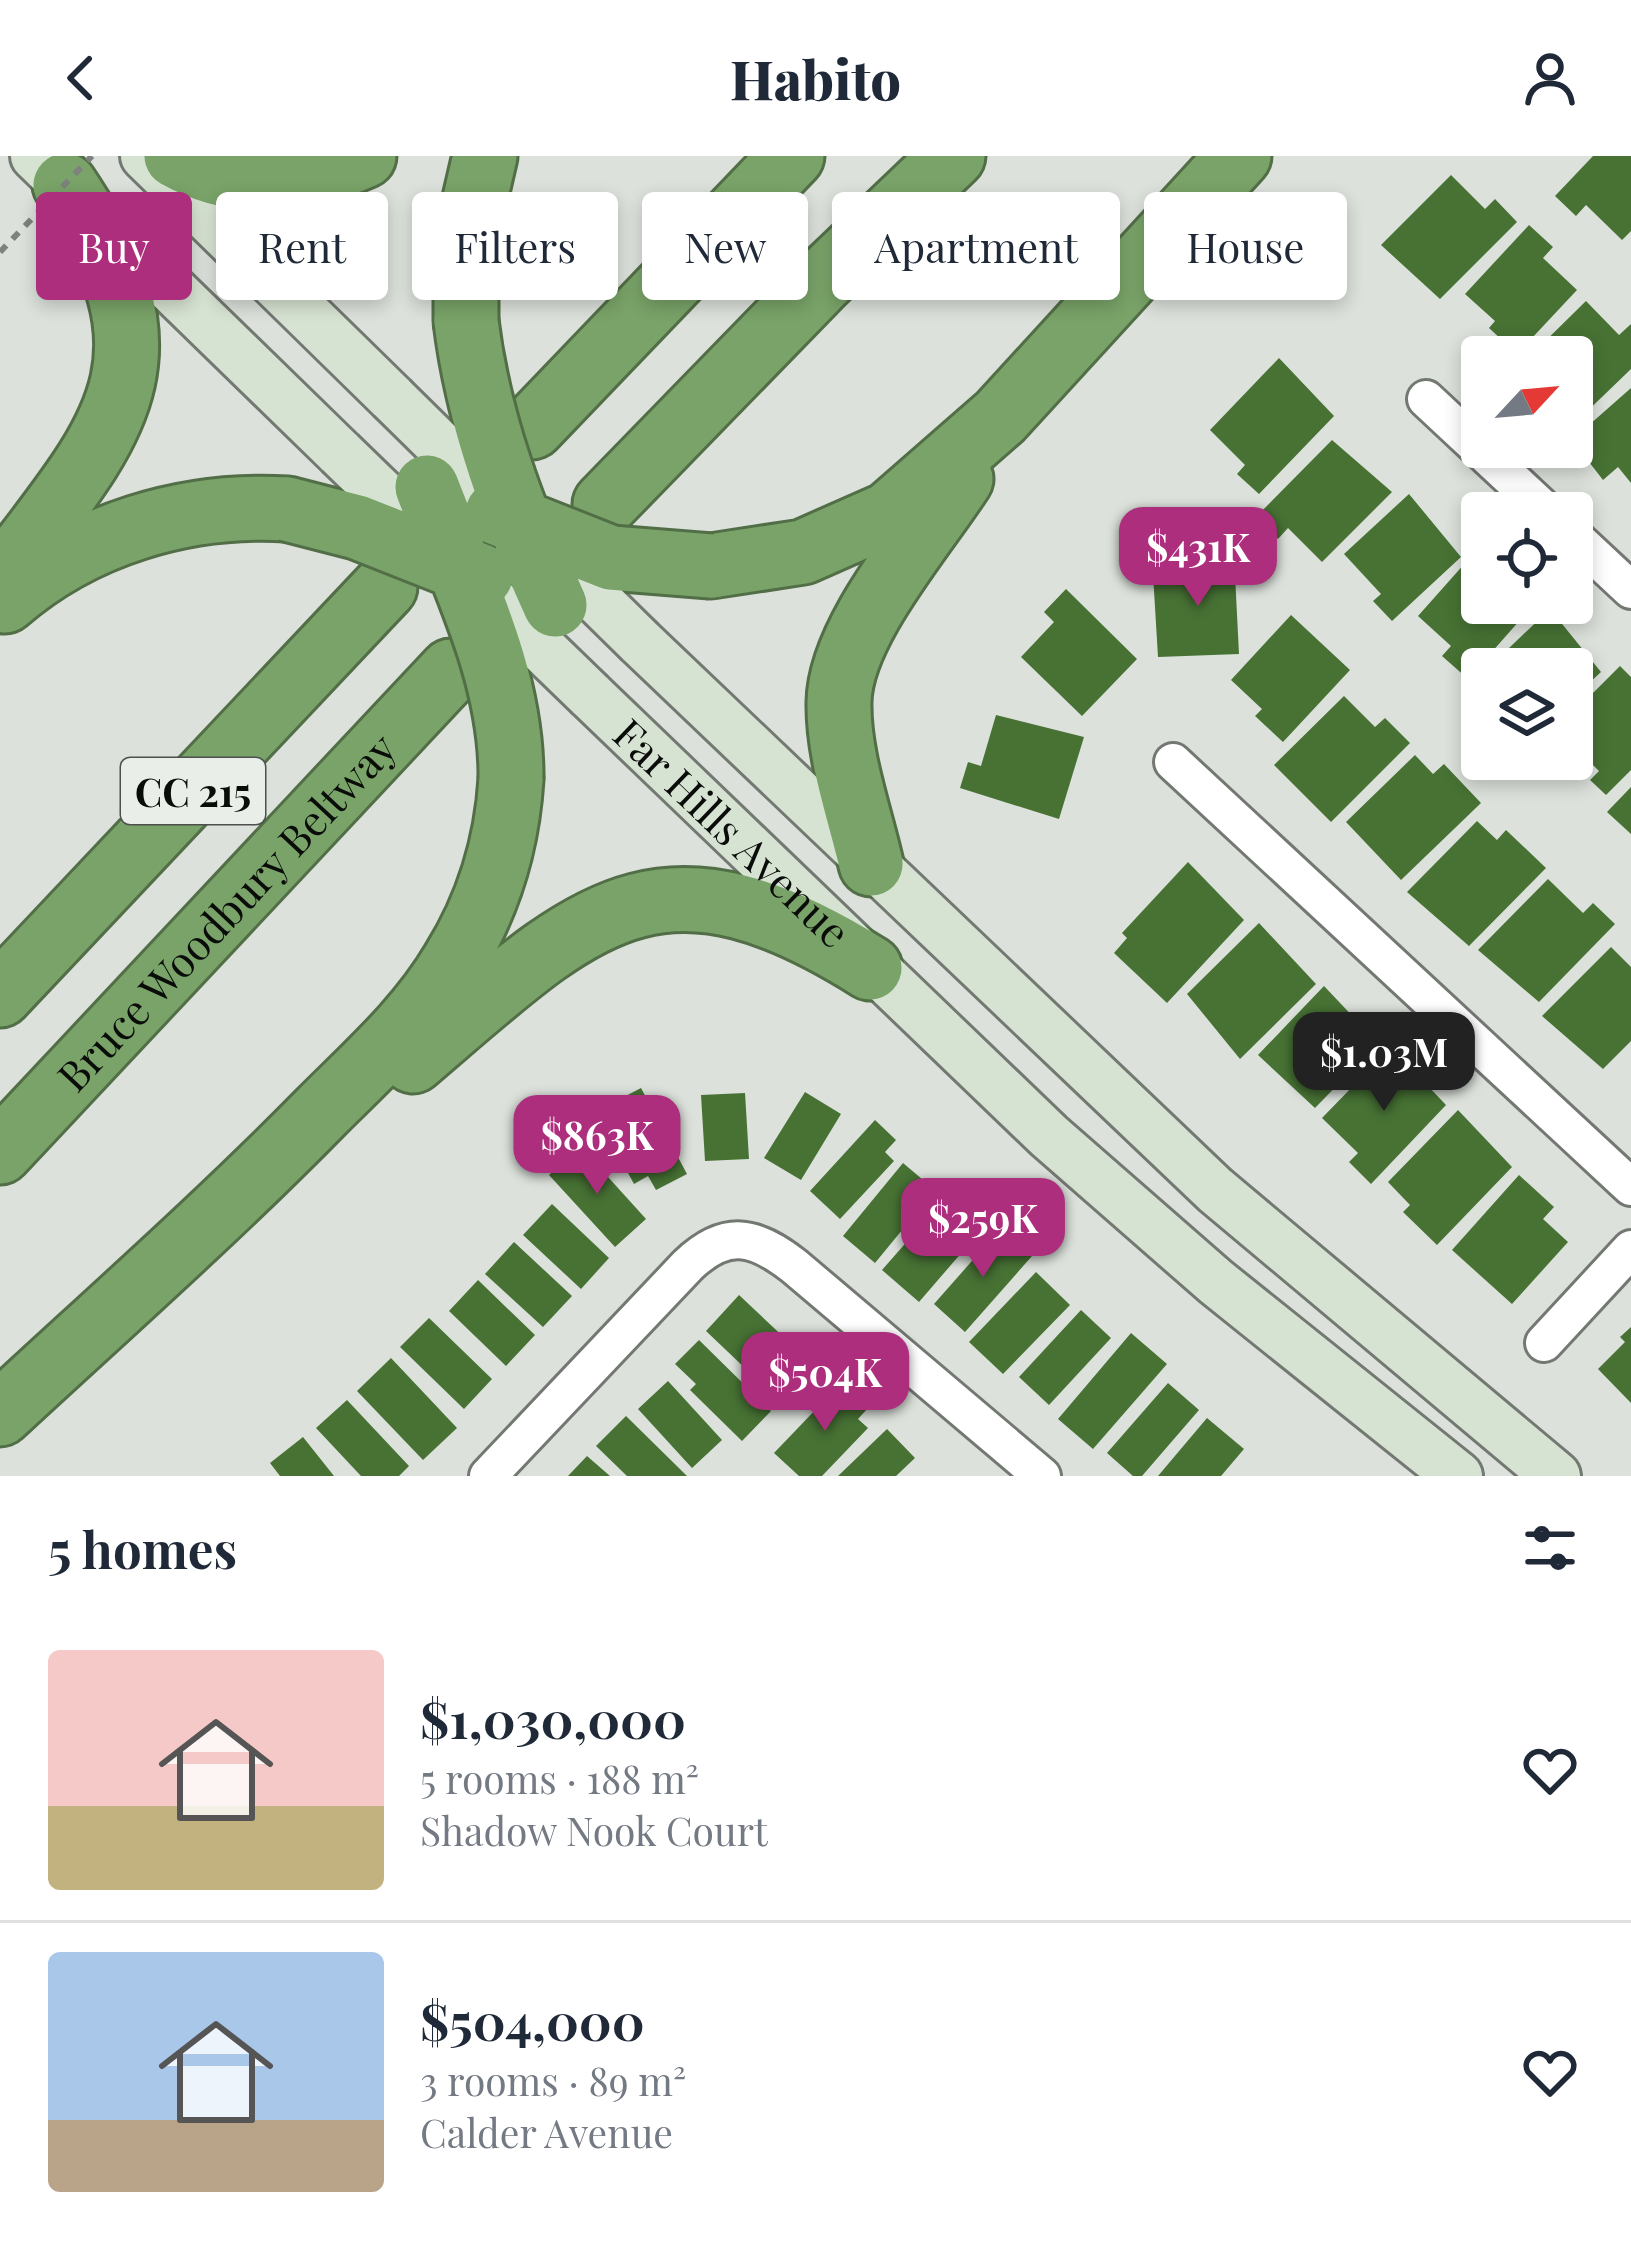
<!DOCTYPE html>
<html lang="en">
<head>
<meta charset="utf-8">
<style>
  body { margin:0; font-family:"Playfair Display",serif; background:#f2f2f3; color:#1f2937; height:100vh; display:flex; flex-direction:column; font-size:45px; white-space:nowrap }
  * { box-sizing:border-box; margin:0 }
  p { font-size:39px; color:#747a83 }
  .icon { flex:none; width:66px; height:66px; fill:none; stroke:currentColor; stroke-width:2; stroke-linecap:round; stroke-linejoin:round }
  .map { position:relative; height:1320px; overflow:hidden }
  .panel { display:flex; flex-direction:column; background:#fff; flex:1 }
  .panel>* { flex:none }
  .hud { position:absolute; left:36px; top:36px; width:1560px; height:108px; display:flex; gap:24px }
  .needle { width:78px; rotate:64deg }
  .fabs { position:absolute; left:1461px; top:180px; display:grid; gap:24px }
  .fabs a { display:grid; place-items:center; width:132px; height:132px; border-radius:12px; background:#fff; box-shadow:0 6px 18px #0003; font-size:60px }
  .price { position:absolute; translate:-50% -102px; padding:0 27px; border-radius:24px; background:#ad2e7d; color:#fff; font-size:39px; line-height:78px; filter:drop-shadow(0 3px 6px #0008) }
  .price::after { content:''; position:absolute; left:50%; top:72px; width:36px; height:27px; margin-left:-18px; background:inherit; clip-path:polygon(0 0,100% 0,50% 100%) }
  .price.on { background:#222; color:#fff }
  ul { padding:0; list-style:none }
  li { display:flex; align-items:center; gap:36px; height:300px; padding:0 48px }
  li+li { border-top:3px solid #e0e1e3 }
  li span { display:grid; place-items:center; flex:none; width:336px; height:240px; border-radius:12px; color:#555 }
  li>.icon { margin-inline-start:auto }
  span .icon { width:144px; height:144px; fill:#fffc; stroke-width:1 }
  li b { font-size:51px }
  h2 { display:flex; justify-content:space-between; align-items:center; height:144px; padding:0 48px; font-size:51px }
  .chip { padding:0 42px; border-radius:12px; background:#fff; box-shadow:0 6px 18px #0003; font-size:42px; line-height:108px }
  .chip.on { background:#ad2e7d; color:#fff }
  header { display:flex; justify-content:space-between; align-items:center; height:156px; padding:0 48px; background:#fff; font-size:54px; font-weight:800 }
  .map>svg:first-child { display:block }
  .building { fill:#477234 }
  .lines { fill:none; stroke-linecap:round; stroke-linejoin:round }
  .minor-casing { stroke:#747872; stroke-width:42 }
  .secondary-casing { stroke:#747872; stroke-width:54 }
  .motorway-casing { stroke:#526e47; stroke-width:69 }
  .minor { stroke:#fff; stroke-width:36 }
  .secondary { stroke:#d7e3d2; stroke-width:48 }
  .motorway { stroke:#79a368; stroke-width:63 }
  .secondary-bridge-casing { stroke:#747872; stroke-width:54; stroke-linecap:butt }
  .motorway-bridge-casing { stroke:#526e47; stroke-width:69; stroke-linecap:butt }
  .path-bridge { stroke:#7e817d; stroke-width:6; stroke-dasharray:9 9; stroke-linecap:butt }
  .secondary-bridge { stroke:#d7e3d2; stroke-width:48 }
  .motorway-bridge { stroke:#79a368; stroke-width:63 }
  .labels { text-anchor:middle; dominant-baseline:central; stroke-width:10; stroke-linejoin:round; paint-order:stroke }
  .shield { fill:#eaeee8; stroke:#4d504d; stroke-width:3 }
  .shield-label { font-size:39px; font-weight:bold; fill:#0a0c0a }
  .street-label { font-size:42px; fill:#0a0c0a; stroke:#eaeee8 }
</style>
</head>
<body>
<header><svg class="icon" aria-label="back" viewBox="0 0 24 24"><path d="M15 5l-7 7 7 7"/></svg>Habito<svg class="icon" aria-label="person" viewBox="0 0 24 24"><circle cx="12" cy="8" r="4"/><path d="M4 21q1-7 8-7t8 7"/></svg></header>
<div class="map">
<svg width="1631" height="1320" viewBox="0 0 1631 1320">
  <rect width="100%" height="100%" fill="#dce1db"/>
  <path class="building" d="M1593,0H1631V75L1622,84L1586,49L1576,60L1555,40Z
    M1451,19L1485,53L1495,43L1517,66L1440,143L1381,89Z
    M1529,69L1553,91L1543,102L1577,134L1517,198L1489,172L1495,165L1465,138Z
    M1586,145L1619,179L1631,168V213L1574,268L1572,201H1529Z
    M1279,202L1334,260L1259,338L1237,318L1245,309L1210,274Z
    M1631,232V327L1618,311L1603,324L1572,284Z
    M1332,284L1392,336L1322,406L1288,372L1278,383L1256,361Z
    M1409,338L1461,401L1392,465L1373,445L1381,438L1344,398Z
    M1482,388V447H1535L1468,523L1442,500L1451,490L1418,460Z
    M1234,399L1239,498L1158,501L1153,418L1186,417L1185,402Z
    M1066,433L1137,503L1082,560L1021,501L1054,466L1044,456Z
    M1550,453L1601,516L1572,543V513H1487Z
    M1291,459L1350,514L1283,586L1255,560L1262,553L1231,524Z
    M1620,510L1631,521V614L1606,639L1590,624L1599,615L1572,588V558Z
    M1344,540L1375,571L1385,562L1410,587L1331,666L1274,609Z
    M996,559L1084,581L1059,663L960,632L968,606L981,610Z
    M1415,599L1433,618L1444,608L1481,647L1401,724L1346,666Z
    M1631,631V678L1607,656Z
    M1477,665L1497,684L1506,674L1546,712L1469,790L1407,736Z
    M1188,706L1244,764L1167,847L1114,797L1127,782L1122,777Z
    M1548,723L1583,757L1593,747L1615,768L1539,846L1478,794Z
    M1259,767L1316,828L1240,903L1187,838Z
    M1611,791L1631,811V885L1603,913L1542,860Z
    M1324,830L1378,887L1315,952L1258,899Z
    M1391,891L1446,949L1371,1028L1349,1006L1358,997L1322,962Z
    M641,932L687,1018L656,1034L648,1020L634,1028L595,956Z
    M805,936L841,958L801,1024L764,1002Z
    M745,937L749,1003L705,1005L701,939Z
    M1458,954L1512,1011L1437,1089L1403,1056L1410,1049L1388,1026Z
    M875,964L896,984L885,996L894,1005L840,1063L810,1035Z
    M580,990L646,1063L615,1091L549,1019Z
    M903,1007L935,1034L875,1107L843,1080Z
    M1519,1019L1554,1051L1543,1063L1568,1086L1512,1148L1452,1094Z
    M946,1041L982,1073L919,1146L882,1114Z
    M552,1048L609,1102L581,1133L523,1079Z
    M1001,1072L1032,1100L965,1176L934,1148Z
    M514,1086L572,1140L543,1171L485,1118Z
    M1036,1116L1070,1149L1003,1218L969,1186Z
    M478,1124L535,1179L506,1210L449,1155Z
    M739,1139L823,1218L789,1254L706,1175Z
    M1081,1154L1111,1182L1049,1249L1019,1221Z
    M429,1162L492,1223L464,1253L400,1191Z
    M1631,1171V1247L1598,1213L1625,1186L1620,1181Z
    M1131,1177L1167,1208L1093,1293L1058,1263Z
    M699,1184L771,1255L742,1285L690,1234L696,1228L675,1208Z
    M391,1202L457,1272L423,1304L357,1235Z
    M668,1225L722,1284L692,1312L638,1253Z
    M842,1226L869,1251L858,1263L868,1272L822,1320H799L774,1297Z
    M1168,1227L1199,1254L1142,1320H1133L1107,1297Z
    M347,1244L409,1310L399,1320H361L316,1272Z
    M626,1260L687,1320H627L596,1290Z
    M1207,1262L1244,1293L1221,1320H1158Z
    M887,1273L915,1302L896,1320H838Z
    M303,1281L334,1320H280L270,1307Z
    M587,1300L610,1320H568Z"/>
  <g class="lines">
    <defs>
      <path id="minor" d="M1426,243L1548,357
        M1572,379L1631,434
        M1173,606L1631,1031
        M1544,1187L1631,1093
        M488,1320L688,1109C726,1073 754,1079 794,1110L1042,1320"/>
      <g id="secondary">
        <path d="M35,0L340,297"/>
        <path d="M145,0L392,242"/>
        <path d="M640,486L1215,1034L1556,1320"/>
        <path id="s1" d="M590,539L1049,980L1216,1126L1458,1320"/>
      </g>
      <g id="motorway">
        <path d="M176,0C237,34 301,28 364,0"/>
        <path d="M466,165V82L485,0"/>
        <path d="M532,271L792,0"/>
        <path d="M605,348L823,124L953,0"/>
        <path d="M711,410L803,396L889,358L1000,261L1239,0"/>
        <path d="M0,424C110,278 186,208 65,29"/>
        <path d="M5,445C82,378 185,347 287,353"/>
        <path d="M871,708C859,656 838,600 839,546C840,476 922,383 961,323"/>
        <path d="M0,839L385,431"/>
        <path d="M413,905C582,761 654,676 870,812"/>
        <path id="s2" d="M0,996L451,515"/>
        <path d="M0,1258C108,1158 218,1061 321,956C368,909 420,863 454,805C488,750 507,688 511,623"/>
      </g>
    </defs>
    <use href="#minor" class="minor-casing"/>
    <use href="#secondary" class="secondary-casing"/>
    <use href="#motorway" class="motorway-casing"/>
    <use href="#minor" class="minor"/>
    <use href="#secondary" class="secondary"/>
    <use href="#motorway" class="motorway"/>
    <defs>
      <path id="secondary-bridge" d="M392,242L640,486
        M340,297L590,539"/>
      <path id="motorway-bridge" d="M466,165C478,265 514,359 555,449
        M427,331C463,426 512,520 511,623
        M287,353L357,371L481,420
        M497,357L611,402L711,410"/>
    </defs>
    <use href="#secondary-bridge" class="secondary-bridge-casing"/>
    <use href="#motorway-bridge" class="motorway-bridge-casing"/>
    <path class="path-bridge" d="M0,96L92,0"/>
    <use href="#secondary-bridge" class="secondary-bridge"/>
    <use href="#motorway-bridge" class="motorway-bridge"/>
  </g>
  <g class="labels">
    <rect class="shield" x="121" y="602" width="144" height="66" rx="9"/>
    <g class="shield-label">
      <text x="193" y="635">CC 215</text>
    </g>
    <g class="street-label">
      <text stroke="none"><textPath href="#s1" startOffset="198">Far Hills Avenue</textPath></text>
      <text stroke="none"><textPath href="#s2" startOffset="330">Bruce Woodbury Beltway</textPath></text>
    </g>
  </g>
</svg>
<div class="fabs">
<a><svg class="needle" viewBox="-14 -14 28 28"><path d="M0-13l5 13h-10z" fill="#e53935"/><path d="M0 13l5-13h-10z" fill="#747a83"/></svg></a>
<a><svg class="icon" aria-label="locate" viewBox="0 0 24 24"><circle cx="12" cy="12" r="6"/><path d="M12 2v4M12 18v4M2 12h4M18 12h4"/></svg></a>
<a><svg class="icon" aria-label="layers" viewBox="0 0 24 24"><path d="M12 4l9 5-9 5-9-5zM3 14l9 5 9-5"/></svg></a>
</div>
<b class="price" style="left:1198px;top:453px">$431K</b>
<b class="price on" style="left:1384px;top:958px">$1.03M</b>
<b class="price" style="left:597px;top:1041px">$863K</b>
<b class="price" style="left:983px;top:1124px">$259K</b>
<b class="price" style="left:825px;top:1278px">$504K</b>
<div class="hud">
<a class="chip on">Buy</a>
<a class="chip">Rent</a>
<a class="chip">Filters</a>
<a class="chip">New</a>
<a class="chip">Apartment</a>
<a class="chip">House</a>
</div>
</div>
<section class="panel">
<h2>5 homes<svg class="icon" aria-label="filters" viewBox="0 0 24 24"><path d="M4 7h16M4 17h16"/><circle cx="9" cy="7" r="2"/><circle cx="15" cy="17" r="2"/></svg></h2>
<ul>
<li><span style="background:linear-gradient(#f6c9c9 65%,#c2b280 0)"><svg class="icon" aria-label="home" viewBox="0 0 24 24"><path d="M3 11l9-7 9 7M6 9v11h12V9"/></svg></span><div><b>$1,030,000</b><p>5 rooms · 188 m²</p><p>Shadow Nook Court</p></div><svg class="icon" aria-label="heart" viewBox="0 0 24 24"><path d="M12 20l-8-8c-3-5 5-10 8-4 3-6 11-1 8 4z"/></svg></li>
<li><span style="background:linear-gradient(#a9c7e8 70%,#b9a48a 0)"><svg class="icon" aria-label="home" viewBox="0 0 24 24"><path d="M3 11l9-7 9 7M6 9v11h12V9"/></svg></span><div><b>$504,000</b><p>3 rooms · 89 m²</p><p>Calder Avenue</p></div><svg class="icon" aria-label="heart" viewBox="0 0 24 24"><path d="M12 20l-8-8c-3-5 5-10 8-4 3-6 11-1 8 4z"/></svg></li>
</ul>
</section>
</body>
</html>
